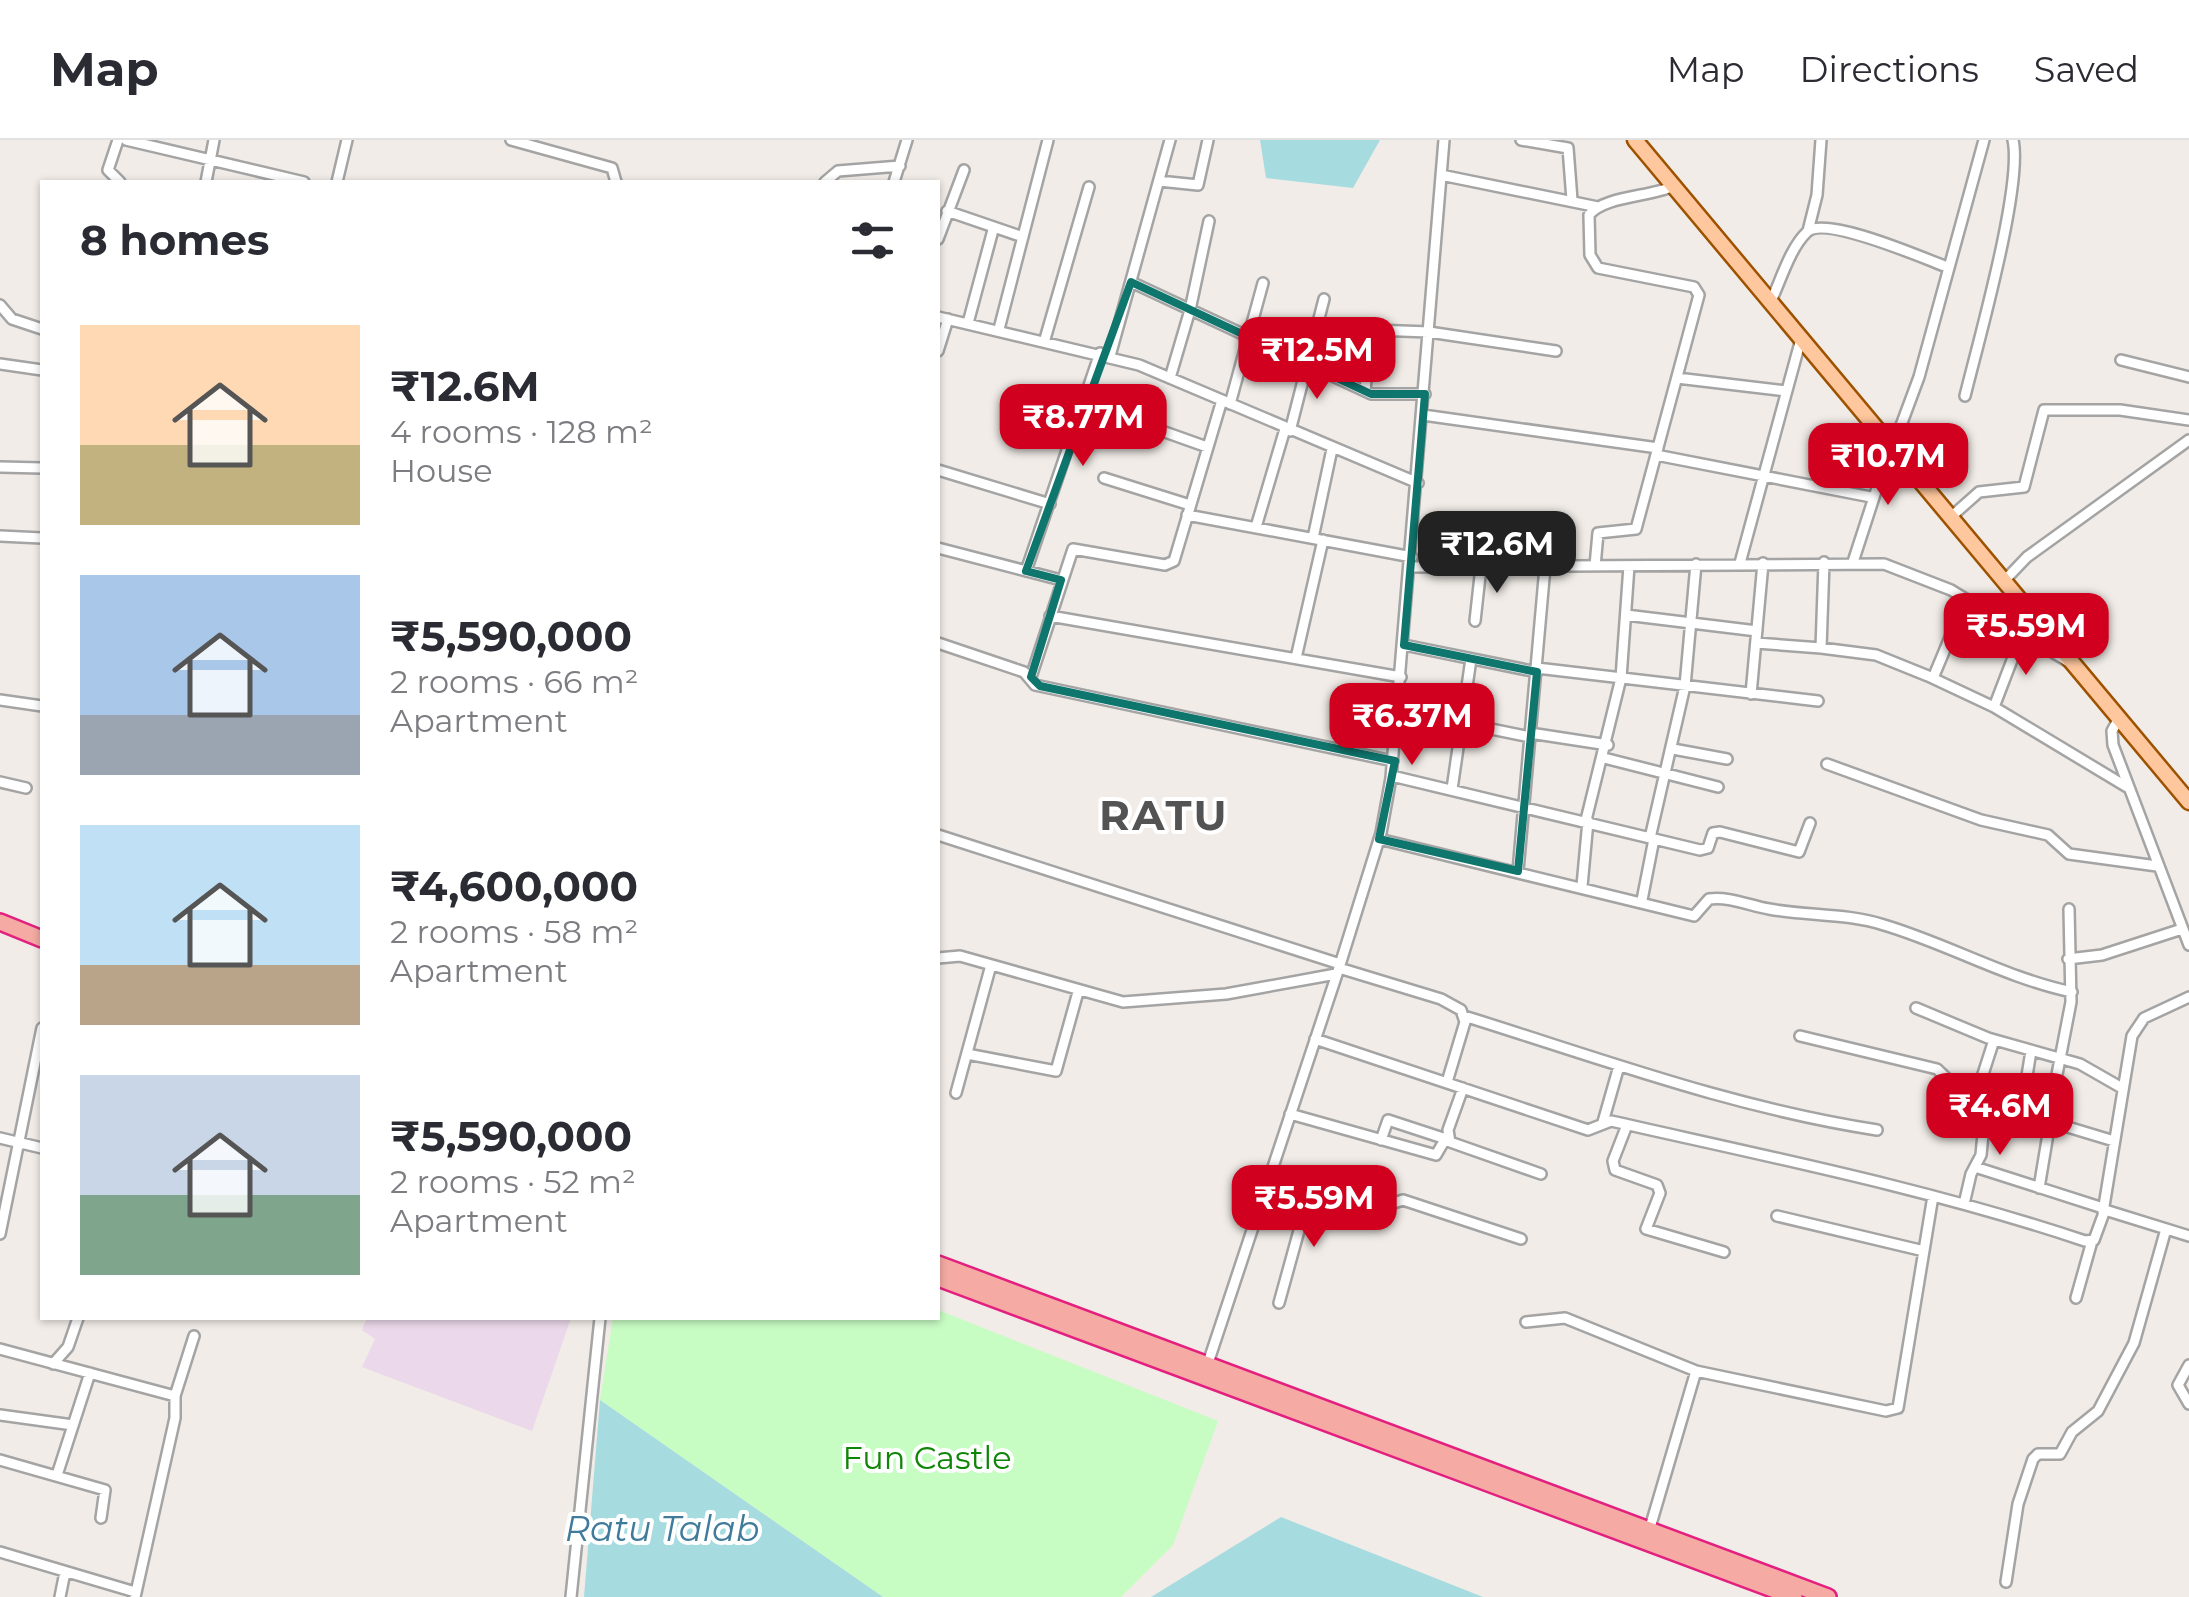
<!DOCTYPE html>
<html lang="en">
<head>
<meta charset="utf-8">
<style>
  body { margin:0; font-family:Montserrat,sans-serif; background:#f7f7f7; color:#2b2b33; height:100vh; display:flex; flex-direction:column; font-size:38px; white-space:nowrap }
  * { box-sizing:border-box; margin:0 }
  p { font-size:32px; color:#7c7c81 }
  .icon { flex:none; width:55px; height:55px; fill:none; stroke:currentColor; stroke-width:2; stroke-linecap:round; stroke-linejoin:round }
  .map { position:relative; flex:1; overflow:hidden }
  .details { position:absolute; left:40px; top:40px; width:900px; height:1140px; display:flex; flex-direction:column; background:#fff; border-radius:0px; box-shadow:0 2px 8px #0004 }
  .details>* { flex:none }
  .price { position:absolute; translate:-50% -85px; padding:0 22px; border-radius:20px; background:#d1001e; color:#fff; font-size:32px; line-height:65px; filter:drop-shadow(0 2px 5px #0008) }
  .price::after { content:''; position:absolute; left:50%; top:60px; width:30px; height:22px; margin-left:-15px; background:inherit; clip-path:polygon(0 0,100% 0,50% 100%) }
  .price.selected { background:#222; color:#fff }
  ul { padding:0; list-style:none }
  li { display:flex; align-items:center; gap:30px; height:250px; padding:0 40px }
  li span { display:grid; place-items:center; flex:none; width:280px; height:200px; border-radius:0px; color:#555 }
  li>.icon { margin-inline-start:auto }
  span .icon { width:120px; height:120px; fill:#fffc; stroke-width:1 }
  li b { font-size:42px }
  h2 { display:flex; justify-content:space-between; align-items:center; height:120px; padding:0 40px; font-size:42px }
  header { display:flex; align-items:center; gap:60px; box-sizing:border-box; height:140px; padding:0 50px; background:#fff; border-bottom:2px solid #e1e1e2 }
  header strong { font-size:48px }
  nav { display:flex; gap:55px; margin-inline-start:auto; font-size:35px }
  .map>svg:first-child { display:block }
  .industrial { fill:#ebd8ea }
  .park { fill:#c7fcc3 }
  .water { fill:#a6dce0 }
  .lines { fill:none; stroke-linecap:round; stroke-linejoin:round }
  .minor-casing { stroke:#a4a4a4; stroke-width:14 }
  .primary-casing { stroke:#9d5200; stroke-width:19 }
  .trunk-casing { stroke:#e3207f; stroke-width:20 }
  .minor { stroke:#fff; stroke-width:9 }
  .primary { stroke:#ffc79e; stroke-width:14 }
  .trunk { stroke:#f5aaa4; stroke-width:15 }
  .marked { fill:none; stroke:#0f766e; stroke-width:8; stroke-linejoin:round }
  .labels { text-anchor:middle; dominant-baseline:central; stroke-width:8; stroke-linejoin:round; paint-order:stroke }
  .park-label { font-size:32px; fill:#0f8607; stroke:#fff }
  .water-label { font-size:35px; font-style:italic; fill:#407b9c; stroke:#fff }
  .district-label { font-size:42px; font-weight:bold; letter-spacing:2.5px; fill:#535353; stroke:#fff }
</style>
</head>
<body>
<header>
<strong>Map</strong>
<nav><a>Map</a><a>Directions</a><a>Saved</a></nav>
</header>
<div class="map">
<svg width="2189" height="1457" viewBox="0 0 2189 1457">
  <rect width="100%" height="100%" fill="#f1ece7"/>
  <path class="industrial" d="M367,1178H571L532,1291L362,1227L375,1199L362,1190Z"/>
  <path class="park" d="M938,1170L1218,1281L1173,1405L1121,1457H883L600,1260L613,1178H938Z"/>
  <path class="water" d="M1260,0H1380L1353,48L1266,38Z
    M600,1260L883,1457H584Z
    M1281,1377L1483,1457H1151Z"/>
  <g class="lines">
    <defs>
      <path id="minor" d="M118,0L108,30L120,42
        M126,0L304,42
        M511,0L612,28L616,42
        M1521,0L1568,8L1572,60
        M1441,35L1598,67
        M1159,41L1198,45L1208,0
        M206,42L214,0
        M337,42L347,0
        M825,42L838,31L900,26
        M894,42L907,0
        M947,71L1023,97
        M1808,91L1817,55L1821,0
        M938,99L964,30
        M1131,142L1371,254H1425
        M1771,161C1781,140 1790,108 1807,92C1825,75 1923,118 1947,127
        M0,165L12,179L42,189
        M938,177L1139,225L1418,343
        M968,183L993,90
        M999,189L1048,0
        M1045,199L1089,47
        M938,211L948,179
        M1110,216L1170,0
        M2121,220L2189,237
        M0,224L42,230
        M1170,238L1190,170L1209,81
        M1677,238L1786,251
        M1365,251L1370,196L1374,190L1429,192L1556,211
        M1965,256C1978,203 2023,45 2013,0
        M1230,264L1263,143
        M1423,275L1658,308
        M1120,276L1207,307
        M1290,291L1324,159
        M1893,307L1919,237L1984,0
        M1656,315L1871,357
        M0,327L42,328
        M938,330L1050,364
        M1104,338L1190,365
        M1187,375L1412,417
        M1952,376L1979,352L2024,347L2044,270H2120L2189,280
        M1256,387L1285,289
        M0,396L42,398
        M1313,398L1332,309
        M938,408L1061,440
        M1824,422L1821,508L1876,515L1928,536L1994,567L2127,647
        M1853,422L1891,305
        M1740,423L1801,199
        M1595,426L1598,393L1636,389L1699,155L1694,147L1598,128L1590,115L1589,75C1604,56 1650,57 1674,46
        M1411,427L1884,424L1951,450L2067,521
        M1026,431L1100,213
        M2005,440L2027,417L2189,300
        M1626,475L1757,491
        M1050,476L1401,537
        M1475,481L1481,427
        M938,503L1024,532L1035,545L1393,621
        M1756,503L1821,508
        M1404,505L1537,532
        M1296,518L1323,400
        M1537,528L1818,561
        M1031,537L1073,409L1165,425L1174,421L1222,260
        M1933,538L1966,459
        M1751,554L1763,423
        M0,560L42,566
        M1994,567L2022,494
        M1398,570L1530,597
        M2119,578L2112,591L2113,605L2189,805
        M1530,593L1608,605
        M1673,609L1727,619
        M1604,618L1718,647
        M1827,624L1981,680L2048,695L2069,714L2157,726
        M1392,636L1700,710L1708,708L1713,693L1720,692L1799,712L1810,683
        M0,642L26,648
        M1452,649L1471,519
        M1586,680L1621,538L1629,426
        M938,695L1340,824
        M1650,698L1685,546L1696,424
        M1379,699L1694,776L1709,759C1729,756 1750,766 1769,769C1807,776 1847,773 1884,785C1948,804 2006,838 2072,852
        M1518,731L1545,427
        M1582,746L1588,681
        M1642,760L1654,699
        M938,818L960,816L1123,862L1226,854L1336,834
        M2068,819L2102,815L2182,789
        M1339,828L1441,859L1461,870L1465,882L1447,942
        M1916,868L1988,898L2080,924L2122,948
        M1464,876C1602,919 1734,968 1877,990
        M1800,896L1937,929L1965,956L2114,1001
        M1315,899L1588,990L1611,981C1770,1017 1930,1049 2085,1101L2094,1100L2105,1070L2189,1096
        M967,914L1056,931L1078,852
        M1463,948L1448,990L1450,1002L1541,1034
        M956,953L991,825
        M1975,959L1994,900
        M2021,973L2031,911
        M1290,974L1436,1015L1447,996
        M2048,981L2071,862L2069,769
        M1603,982L1619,926
        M1627,985L1613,1021L1615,1030L1657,1045L1660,1053L1646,1089L1724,1112
        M0,998L42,1008
        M1381,1000L1388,980L1446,999
        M1975,1027L2103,1068
        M1270,1035L1384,1066L1403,1060L1521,1099
        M2039,1048L2050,982
        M1964,1064L1971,1034L1981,1015L1986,962
        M2103,1072L2132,896L2144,878L2189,857
        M1777,1076L1924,1111
        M0,1094L42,888
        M2076,1158L2092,1101
        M1279,1163L1311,1047
        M1526,1182L1565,1178L1696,1231
        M0,1209L175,1256V1278L135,1457
        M1208,1223L1339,828L1381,693L1391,638L1444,0
        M53,1224L68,1207L78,1178
        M2189,1225L2178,1245L2189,1264
        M175,1256L194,1196
        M0,1275L73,1285
        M0,1320L105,1350L101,1378
        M57,1335L90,1233
        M1649,1391L1696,1231L1886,1271L1898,1268L1933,1056
        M0,1412L135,1452
        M2006,1442L2018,1364L2033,1319L2038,1314H2060L2072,1292L2098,1271L2134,1203L2166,1089
        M60,1457L65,1432
        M571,1457L600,1178"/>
      <path id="primary" d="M1635,0L2189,662"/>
      <path id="trunk" d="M0,782L42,799
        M938,1124L1828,1457
        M938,1138L1794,1457"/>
    </defs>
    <use href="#minor" class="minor-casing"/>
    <use href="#primary" class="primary-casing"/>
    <use href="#trunk" class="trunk-casing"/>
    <use href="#minor" class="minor"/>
    <use href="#primary" class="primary"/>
    <use href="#trunk" class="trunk"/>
  </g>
  <path class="marked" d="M1131,142L1371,254H1425L1404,505L1537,532L1518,731L1379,699L1395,621L1040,546L1031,537L1061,440L1026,431Z"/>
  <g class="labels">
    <g class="park-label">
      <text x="927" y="1317">Fun Castle</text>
    </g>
    <g class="water-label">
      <text x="662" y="1388">Ratu Talab</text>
    </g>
    <g class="district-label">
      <text x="1164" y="675">RATU</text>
    </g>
  </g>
</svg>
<b class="price" style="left:1317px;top:262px">₹12.5M</b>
<b class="price" style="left:1083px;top:329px">₹8.77M</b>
<b class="price" style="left:1888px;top:368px">₹10.7M</b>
<b class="price selected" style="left:1497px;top:456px">₹12.6M</b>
<b class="price" style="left:2026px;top:538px">₹5.59M</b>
<b class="price" style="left:1412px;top:628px">₹6.37M</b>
<b class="price" style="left:2000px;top:1018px">₹4.6M</b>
<b class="price" style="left:1314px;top:1110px">₹5.59M</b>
<section class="details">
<h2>8 homes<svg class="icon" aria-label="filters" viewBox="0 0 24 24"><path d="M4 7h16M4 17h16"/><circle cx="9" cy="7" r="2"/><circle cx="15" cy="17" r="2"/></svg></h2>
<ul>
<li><span style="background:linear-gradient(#ffd9b3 60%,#c2b280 0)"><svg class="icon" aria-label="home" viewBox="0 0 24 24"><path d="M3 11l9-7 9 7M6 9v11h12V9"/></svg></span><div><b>₹12.6M</b><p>4 rooms · 128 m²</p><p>House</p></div></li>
<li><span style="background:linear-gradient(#a9c7e8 70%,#9aa5b1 0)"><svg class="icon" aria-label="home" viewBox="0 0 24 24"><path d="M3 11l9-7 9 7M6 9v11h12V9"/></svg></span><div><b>₹5,590,000</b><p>2 rooms · 66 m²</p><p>Apartment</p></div></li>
<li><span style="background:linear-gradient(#bfe0f5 70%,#b9a48a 0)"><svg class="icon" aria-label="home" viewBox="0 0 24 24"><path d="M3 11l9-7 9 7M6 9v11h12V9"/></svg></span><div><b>₹4,600,000</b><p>2 rooms · 58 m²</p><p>Apartment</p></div></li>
<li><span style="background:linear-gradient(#c9d6e8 60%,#7fa58c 0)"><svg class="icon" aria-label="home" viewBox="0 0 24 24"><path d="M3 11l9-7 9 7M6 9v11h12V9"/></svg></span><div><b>₹5,590,000</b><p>2 rooms · 52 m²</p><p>Apartment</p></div></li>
</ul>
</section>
</div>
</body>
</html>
